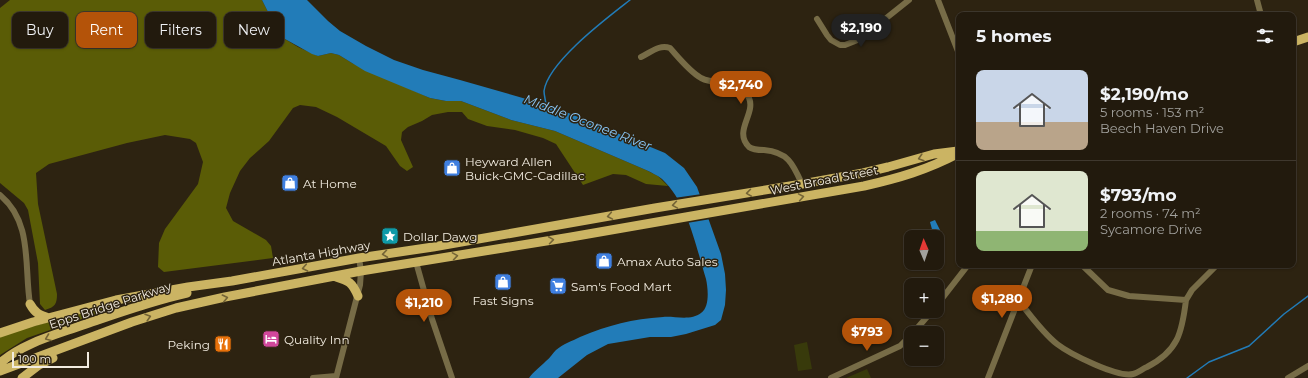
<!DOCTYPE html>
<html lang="en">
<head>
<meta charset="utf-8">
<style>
  body { margin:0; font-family:Montserrat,sans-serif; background:#2e271b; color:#f1f3f6; height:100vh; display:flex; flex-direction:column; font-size:15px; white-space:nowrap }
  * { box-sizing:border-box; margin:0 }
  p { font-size:13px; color:#a2a19d }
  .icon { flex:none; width:22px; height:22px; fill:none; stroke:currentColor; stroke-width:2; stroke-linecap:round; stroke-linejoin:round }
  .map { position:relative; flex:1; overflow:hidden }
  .panel { position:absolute; left:956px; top:12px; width:340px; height:256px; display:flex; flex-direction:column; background:#221a0d; border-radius:8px; box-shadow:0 1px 3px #0004,0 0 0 1px #3f382e }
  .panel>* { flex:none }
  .guide { position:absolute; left:12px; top:12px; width:380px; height:36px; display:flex; gap:8px }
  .needle { width:26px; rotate:358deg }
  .buttons { position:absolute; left:904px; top:230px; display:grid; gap:8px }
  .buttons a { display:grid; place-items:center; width:40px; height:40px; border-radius:8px; background:#221a0d; box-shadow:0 1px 3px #0004,0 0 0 1px #3f382e; font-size:20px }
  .scale { position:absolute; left:12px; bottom:10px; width:77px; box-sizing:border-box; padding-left:4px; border:2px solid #f2ece0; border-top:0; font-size:11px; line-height:14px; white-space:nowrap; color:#f2ece0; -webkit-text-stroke:3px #2d2311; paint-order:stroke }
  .price { position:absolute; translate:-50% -34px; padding:0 9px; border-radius:14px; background:#b45309; color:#fff; font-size:13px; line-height:26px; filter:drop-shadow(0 1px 2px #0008) }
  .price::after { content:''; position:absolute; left:50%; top:24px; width:12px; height:9px; margin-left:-6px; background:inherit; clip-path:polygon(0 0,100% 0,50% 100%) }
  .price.selected { background:#222; color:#fff }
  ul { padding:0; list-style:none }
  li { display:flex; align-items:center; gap:12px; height:100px; padding:0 20px }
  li+li { border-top:1px solid #3f382e }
  li span { display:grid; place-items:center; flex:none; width:112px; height:80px; border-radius:8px; color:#555 }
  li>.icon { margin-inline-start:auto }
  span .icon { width:48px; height:48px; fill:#fffc; stroke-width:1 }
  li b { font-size:17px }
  h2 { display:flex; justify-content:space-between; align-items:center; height:48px; padding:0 20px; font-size:17px }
  .tag { padding:0 14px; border-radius:8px; background:#221a0d; box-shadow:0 1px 3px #0004,0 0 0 1px #3f382e; font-size:14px; line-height:36px }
  .tag.selected { background:#b45309; color:#fff }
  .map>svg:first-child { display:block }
  .green { fill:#383a0b }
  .forest { fill:#5a5c06 }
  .water { fill:#227cb8 }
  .pier { fill:#2d2311 }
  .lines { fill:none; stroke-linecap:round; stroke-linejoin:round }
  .stream { stroke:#227cb8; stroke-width:1.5 }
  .street { stroke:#776c47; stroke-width:6 }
  .primary { stroke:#cbb463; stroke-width:9 }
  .oneway { stroke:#746436 }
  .labels { text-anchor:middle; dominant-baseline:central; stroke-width:3; stroke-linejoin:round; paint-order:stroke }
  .poi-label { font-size:12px; fill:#f2ece0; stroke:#2d2311; text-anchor:start }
  .street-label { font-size:12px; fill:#f2ece0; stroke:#2d2311 }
  .water-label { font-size:13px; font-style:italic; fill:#8ac6f6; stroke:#2d2311 }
</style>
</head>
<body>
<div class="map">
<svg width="1308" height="378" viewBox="0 0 1308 378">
  <rect width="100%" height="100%" fill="#2d2311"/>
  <path class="green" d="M807,342L812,369L798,371L794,345Z
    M867,369L871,378H846Z"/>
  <path class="forest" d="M10,0H262L272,20L285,39L298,47L318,56L331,53L339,55L352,63L430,98L446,101H461L511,120L555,131L646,170L658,176L668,186L646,184L626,175L613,174L583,185L556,144L543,138L515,130L487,126L468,119L462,112H448L432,115L422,121L408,127L402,132L401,140L413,167L407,171L400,166L386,146L337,117L316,107L300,105L293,108L269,141L250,158L240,171L230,193L226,208L233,221L266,240L271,246L273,258L164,272L158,267L159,243L165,229L198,184L203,162L196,143L190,139L165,135L127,143L49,164L36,173L38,204L57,294C57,304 55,307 45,310L40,304L38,263L28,210L24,203L0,183V8Z
    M102,308L104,310L102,312L27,338L0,355V337L23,329Z"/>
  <path class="water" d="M262,0H307L328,21L340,31L366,46L394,60L423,70L460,80L547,105L571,114L665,153L684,168L697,187L721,254L725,274L726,290L725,305L721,320L715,325L686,334L671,337H650L608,344L587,355L558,378H529C534,371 540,367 546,361C550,358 553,353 556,350C563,344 572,341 580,337C609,325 632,319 663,317C675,316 691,321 701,313C710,307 708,288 706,279C696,247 688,203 662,179C657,175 652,173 646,170L555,131L511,120L461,101H446L430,98L365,71L339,55L331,53L318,56L312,54L285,39L272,20Z
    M935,220L940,230L933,233L930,222Z"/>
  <path class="pier" d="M702,194L711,219L687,223L674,198Z"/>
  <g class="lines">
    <path class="stream" d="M546,106C546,101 544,96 544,91C548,62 607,18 630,0
      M1187,378L1209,362L1249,346L1284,314L1308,296"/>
    <path class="street" d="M938,0L959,54
      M1257,0L1261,15
      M817,19L827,35L831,40L840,45H845L860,39L909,0
      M641,57C650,53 659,44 670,48C679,58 689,71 701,78C718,87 738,75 749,98C756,114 733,131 749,147C753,150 759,150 764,150C788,152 793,164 802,184
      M0,195C33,222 24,267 30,304
      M416,262L432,319L452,378
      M1082,265L1108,290L1129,296L1186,300L1192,290L1217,265
      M1019,301C1031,316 1042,332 1057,344C1070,354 1118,378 1133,374C1138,373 1142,369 1147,367C1178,351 1182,333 1186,300
      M937,305L968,265
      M913,333L932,311
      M313,378L336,376
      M336,378L360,285L361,271L359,258
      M831,378L900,346L911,335
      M988,378L1032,265
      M1288,378L1308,366"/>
    <path class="primary" d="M1293,42L1308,37
      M336,277C349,281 352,282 358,296
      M30,304C35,313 39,315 49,318
      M0,333L33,322L116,300L188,287L232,281L359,258L433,247L655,208L802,184L863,173L888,167L934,154L958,151
      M0,363C23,343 55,335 83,325C118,313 151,301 187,293
      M0,371L132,322L176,308L225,297L361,271L571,237L864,186C899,178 927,170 959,153
      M22,378L39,365L53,358"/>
  </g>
  <defs><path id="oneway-chevron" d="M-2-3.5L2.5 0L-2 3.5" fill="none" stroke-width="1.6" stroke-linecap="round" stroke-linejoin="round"/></defs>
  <g class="oneway">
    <use href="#oneway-chevron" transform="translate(921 158) rotate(163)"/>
    <use href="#oneway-chevron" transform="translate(749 193) rotate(172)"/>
    <use href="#oneway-chevron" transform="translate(801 197) rotate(-10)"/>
    <use href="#oneway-chevron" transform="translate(675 205) rotate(171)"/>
    <use href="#oneway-chevron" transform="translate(610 216) rotate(170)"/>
    <use href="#oneway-chevron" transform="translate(551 240) rotate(-8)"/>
    <use href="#oneway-chevron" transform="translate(385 254) rotate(172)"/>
    <use href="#oneway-chevron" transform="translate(455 256) rotate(-9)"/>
    <use href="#oneway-chevron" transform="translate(305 268) rotate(169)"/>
    <use href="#oneway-chevron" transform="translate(225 298) rotate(-12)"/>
    <use href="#oneway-chevron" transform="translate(148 317) rotate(-17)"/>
    <use href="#oneway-chevron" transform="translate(48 338) rotate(159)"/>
  </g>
  <defs>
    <symbol id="shop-square" viewBox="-11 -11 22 22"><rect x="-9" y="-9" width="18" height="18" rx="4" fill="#3f7fe0" stroke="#2d2311"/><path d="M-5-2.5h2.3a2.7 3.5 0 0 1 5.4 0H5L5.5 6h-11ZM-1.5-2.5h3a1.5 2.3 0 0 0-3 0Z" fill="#fff"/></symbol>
    <symbol id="sight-square" viewBox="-11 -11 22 22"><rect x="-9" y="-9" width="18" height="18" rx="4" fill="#0f9aa8" stroke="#2d2311"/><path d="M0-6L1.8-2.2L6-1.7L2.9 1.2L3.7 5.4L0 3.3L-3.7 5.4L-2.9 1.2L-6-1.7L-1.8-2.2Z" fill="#fff"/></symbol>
    <symbol id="supermarket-square" viewBox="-11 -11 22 22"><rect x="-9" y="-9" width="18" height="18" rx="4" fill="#3f7fe0" stroke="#2d2311"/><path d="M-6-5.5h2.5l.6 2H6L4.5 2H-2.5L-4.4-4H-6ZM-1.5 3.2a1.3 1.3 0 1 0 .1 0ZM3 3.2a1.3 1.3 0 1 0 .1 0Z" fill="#fff"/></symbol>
    <symbol id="hotel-square" viewBox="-11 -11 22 22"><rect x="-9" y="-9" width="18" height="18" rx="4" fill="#d1479c" stroke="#2d2311"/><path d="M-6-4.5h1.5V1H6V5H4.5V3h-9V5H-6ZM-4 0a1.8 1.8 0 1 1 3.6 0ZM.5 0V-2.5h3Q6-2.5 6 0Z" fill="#fff"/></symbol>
    <symbol id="restaurant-square" viewBox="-11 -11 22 22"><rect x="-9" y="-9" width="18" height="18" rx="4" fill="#e8710a" stroke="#2d2311"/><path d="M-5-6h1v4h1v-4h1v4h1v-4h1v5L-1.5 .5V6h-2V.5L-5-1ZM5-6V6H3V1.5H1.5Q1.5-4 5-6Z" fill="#fff"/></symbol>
  </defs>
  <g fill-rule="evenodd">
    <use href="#shop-square" x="442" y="158" width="20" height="20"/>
    <use href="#shop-square" x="280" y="173" width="20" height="20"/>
    <use href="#sight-square" x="380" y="226" width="20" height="20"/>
    <use href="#shop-square" x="594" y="251" width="20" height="20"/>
    <use href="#shop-square" x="493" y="272" width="20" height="20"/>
    <use href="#supermarket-square" x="548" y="276" width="20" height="20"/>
    <use href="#hotel-square" x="261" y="329" width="20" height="20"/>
    <use href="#restaurant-square" x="213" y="334" width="20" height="20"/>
  </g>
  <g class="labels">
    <g class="poi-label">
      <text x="465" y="161">Heyward Allen<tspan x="465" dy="14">Buick-GMC-Cadillac</tspan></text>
      <text x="303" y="183">At Home</text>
      <text x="403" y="236">Dollar Dawg</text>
      <text x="617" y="261">Amax Auto Sales</text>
      <text x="571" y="286">Sam's Food Mart</text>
      <text x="503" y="300" text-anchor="middle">Fast Signs</text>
      <text x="284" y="339">Quality Inn</text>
      <text x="210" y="344" text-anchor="end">Peking</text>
    </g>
    <g class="street-label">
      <text transform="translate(824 180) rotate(-11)">West Broad Street</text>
      <text transform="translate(321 253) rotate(-10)">Atlanta Highway</text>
      <text transform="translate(110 305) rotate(-18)">Epps Bridge Parkway</text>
    </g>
    <g class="water-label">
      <text transform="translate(588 122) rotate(21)">Middle Oconee River</text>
    </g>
  </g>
</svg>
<div class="buttons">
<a><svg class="needle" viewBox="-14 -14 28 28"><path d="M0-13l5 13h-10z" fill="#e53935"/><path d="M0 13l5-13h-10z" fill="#a2a19d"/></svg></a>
<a>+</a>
<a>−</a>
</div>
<div class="scale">100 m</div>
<b class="price selected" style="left:861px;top:48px">$2,190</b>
<b class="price" style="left:741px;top:105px">$2,740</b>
<b class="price" style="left:1002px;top:319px">$1,280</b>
<b class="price" style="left:424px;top:323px">$1,210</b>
<b class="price" style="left:867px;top:352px">$793</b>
<div class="guide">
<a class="tag">Buy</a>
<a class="tag selected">Rent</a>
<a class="tag">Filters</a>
<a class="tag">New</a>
</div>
<section class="panel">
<h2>5 homes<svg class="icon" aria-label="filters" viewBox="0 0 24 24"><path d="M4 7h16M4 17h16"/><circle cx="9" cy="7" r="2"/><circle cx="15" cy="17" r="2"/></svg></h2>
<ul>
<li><span style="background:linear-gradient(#c9d6e8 65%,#b9a48a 0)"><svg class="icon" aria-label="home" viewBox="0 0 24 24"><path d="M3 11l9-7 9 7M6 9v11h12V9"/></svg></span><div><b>$2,190/mo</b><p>5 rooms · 153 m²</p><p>Beech Haven Drive</p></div></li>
<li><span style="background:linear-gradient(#dfe7d0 75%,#8fb573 0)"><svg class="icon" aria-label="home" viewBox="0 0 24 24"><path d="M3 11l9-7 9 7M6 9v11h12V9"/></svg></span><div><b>$793/mo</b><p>2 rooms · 74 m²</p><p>Sycamore Drive</p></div></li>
</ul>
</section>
</div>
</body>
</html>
